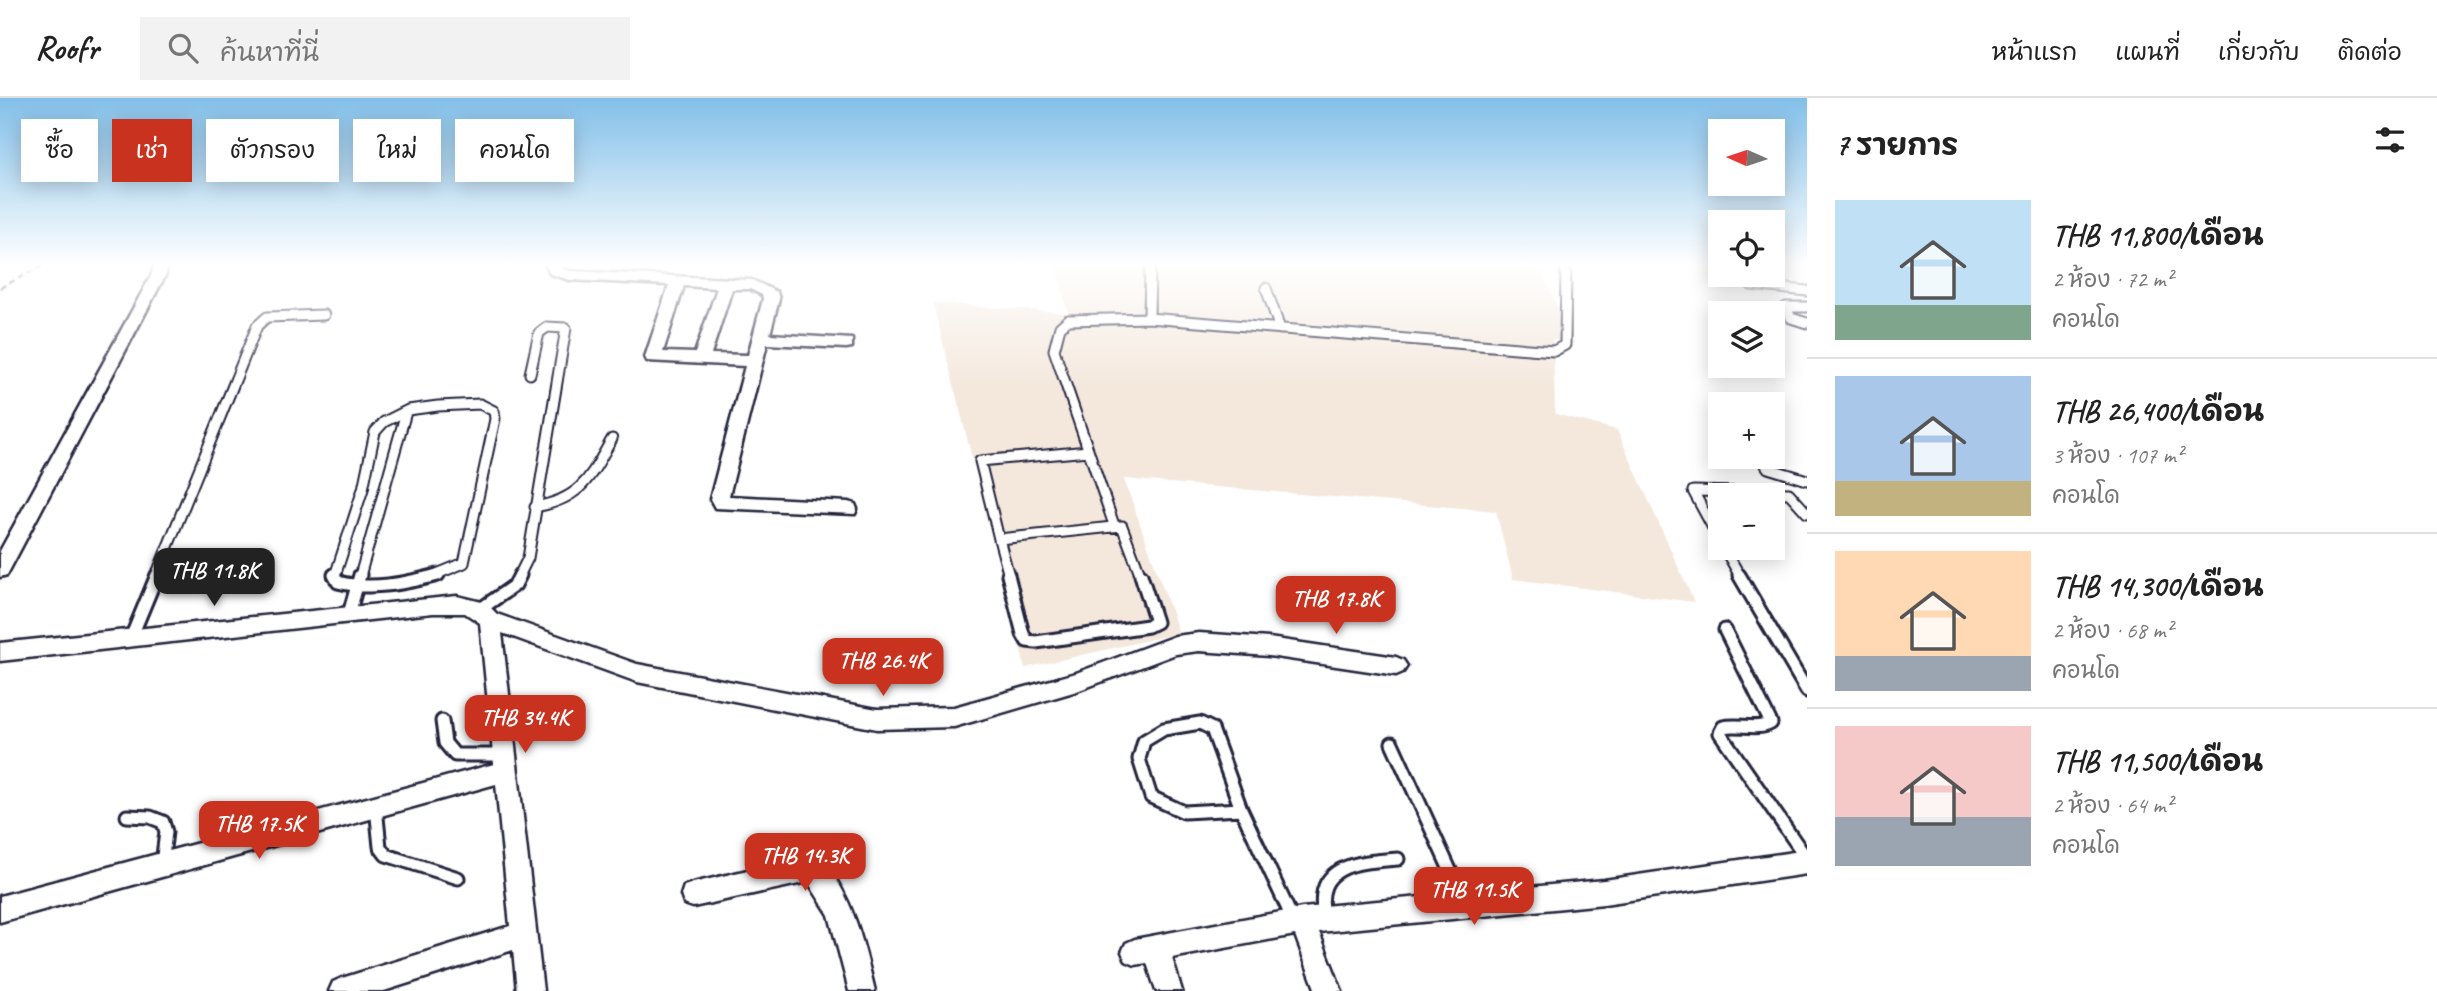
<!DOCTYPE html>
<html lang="th">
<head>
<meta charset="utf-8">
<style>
  body { margin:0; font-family:Caveat,"Playpen Sans Thai",sans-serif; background:#f2f2f2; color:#222; height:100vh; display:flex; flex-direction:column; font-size:26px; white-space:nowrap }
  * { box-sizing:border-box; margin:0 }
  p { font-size:23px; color:#767676 }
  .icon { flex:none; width:38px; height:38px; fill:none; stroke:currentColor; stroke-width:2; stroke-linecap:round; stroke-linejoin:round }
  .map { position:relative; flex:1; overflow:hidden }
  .panel { display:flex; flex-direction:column; background:#fff; width:630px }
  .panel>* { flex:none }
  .top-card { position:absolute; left:21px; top:21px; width:665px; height:63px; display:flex; gap:14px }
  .needle { width:46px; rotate:273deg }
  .tools { position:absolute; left:1708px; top:21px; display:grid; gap:14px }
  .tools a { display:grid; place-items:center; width:77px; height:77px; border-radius:0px; background:#fff; box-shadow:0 4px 18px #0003; font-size:35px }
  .price { position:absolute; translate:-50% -60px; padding:0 16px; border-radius:14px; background:#c8321e; color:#fff; font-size:23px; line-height:46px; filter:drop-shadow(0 2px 4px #0008) }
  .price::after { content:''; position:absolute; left:50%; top:42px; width:21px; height:16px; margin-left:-10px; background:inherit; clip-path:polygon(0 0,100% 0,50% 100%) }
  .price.selected { background:#222; color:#fff }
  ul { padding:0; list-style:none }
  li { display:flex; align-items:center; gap:21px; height:175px; padding:0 28px }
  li+li { border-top:2px solid #e0e0e0 }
  li span { display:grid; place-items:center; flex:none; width:196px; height:140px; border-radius:0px; color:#555 }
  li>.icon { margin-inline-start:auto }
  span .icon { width:84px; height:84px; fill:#fffc; stroke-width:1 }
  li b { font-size:30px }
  h2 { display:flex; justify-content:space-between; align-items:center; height:84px; padding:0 28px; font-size:30px }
  .pill { padding:0 24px; border-radius:0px; background:#fff; box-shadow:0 4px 18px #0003; font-size:24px; line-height:63px }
  .pill.selected { background:#c8321e; color:#fff }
  header { display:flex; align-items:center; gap:42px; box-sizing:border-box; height:98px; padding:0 35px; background:#fff; border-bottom:2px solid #e0e0e0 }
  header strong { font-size:33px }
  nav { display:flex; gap:38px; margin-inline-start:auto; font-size:24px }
  .search { width:490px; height:63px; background:#f2f2f2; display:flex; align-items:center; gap:18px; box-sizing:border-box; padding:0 24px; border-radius:0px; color:#767676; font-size:26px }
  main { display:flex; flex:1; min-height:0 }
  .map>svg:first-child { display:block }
  .built { fill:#f4e8dd }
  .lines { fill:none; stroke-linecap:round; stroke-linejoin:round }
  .service-far1-casing { stroke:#22223b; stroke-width:13 }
  .service-casing { stroke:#22223b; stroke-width:17 }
  .minor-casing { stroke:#22223b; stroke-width:5 }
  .path { stroke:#22223b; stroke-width:2.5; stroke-dasharray:6 4.5; stroke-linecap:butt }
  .service-far1 { stroke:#fff; stroke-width:9 }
  .service { stroke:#fff; stroke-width:11 }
  .minor { fill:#fff; fill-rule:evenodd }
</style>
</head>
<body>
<header>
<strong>Roofr</strong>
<div class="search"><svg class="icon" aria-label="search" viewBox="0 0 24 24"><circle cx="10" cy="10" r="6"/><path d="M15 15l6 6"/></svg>ค้นหาที่นี่</div>
<nav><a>หน้าแรก</a><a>แผนที่</a><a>เกี่ยวกับ</a><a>ติดต่อ</a></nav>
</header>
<main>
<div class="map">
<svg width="1807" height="893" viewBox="0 0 1807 893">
  <rect width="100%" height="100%" fill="#fff"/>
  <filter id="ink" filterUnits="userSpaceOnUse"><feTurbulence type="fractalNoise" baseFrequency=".0143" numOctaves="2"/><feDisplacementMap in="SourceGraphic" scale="14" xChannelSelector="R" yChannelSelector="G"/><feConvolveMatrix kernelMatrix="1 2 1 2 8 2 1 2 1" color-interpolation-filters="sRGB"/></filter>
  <g filter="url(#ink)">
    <path class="built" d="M1056,166H1538L1573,245L1553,242L1555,316L1617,332L1694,504L1513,481L1496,413L1124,381L1179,535L1025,570L933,205L1068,215Z"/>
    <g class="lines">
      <defs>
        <path id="service-far1" d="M1751,187L1807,193
          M1266,190L1280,231
          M1807,209H1786L1791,220L1807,225
          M1149,220L1150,166
          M1760,359L1768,370L1807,382
          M535,409C582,401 590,379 612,341
          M1114,427L1054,252L1060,229L1068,222L1149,220L1554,253L1565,247L1566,166
          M999,441L1009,478
          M999,441L980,363L1088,353
          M999,441L1122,428L1141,478
          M1720,443L1693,393L1789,395L1807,415
          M1724,450L1740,478
          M156,478L257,228L267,219L324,217
          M335,478L363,391L375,334L384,324L408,312L438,308L480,306L494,313L495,321L464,465L432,478
          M360,478L406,314
          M519,478L528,460L566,230L547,229L539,235L530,276"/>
        <path id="service" d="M334,477L338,484C371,493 406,485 438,477
          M1008,477L1023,536L1027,543L1036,544L1148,528L1156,524L1141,477
          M1739,477L1807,593
          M482,510L515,487L520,477
          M349,516L360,477
          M1725,532L1771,625C1758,633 1738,625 1723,629L1720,635L1807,761
          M131,540L157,477
          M442,623L445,645L455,657H502
          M1200,625L1212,631L1241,711L1184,714L1151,699L1139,661L1144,643L1164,631Z
          M1392,645L1466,807
          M376,709L380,749L386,757L458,780
          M1241,711L1293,822
          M127,718L150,719L163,724L166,734L162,766
          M1324,818C1313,766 1358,764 1398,761"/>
        <path id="minor" d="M154,166H168L166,176L7,477L0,479V453L152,176Z
          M545,166H559L561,170L570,173L752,182L777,194L779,201L770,236L852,241V249L846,250L767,246L729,398L848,404L855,406L857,411L855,416L715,410L710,401L745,268L647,263L645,259L669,187L570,182L550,176ZM684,188L717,190L695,255L663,254ZM732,191H750L762,197L763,201L748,257L711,256Z
          M457,498L486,505L497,516L637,566L877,611L954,609L1076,575L1175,538L1199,535L1269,540L1396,559L1403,562L1407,568L1403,574L1396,577L1269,558L1199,553L1176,556L1077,593L954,629L877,631L637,584L502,535L543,893H517L513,852L384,893H329L333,884L342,880L510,828L496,686L0,824V798L494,666L480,525L465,515H433L0,563V545Z
          M1807,752V776L1604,806L1319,834L1342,893H1316L1295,837L1172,860L1182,893H1156L1147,865L1135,867L1126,863L1122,854L1126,845L1135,841L1302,810L1604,782Z
          M802,759L824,764C854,801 864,848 875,893H849L829,817L808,784L693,809L684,806L681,797L684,788L693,785Z"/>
      </defs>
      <use href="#service-far1" class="service-far1-casing"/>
      <use href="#service" class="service-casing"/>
      <use href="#minor" class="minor-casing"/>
      <path class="path" d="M0,190L46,166"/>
      <use href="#service-far1" class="service-far1"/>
      <use href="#service" class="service"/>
      <use href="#minor" class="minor"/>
    </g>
  </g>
  <linearGradient id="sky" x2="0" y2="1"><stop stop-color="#82bfe9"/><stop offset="0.57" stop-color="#fff"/><stop offset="1" stop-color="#fff" stop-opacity="0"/></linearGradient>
  <rect width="1807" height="291" fill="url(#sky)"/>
</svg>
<div class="tools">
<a><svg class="needle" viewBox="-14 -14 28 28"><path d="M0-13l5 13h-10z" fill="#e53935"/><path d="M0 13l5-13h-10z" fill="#767676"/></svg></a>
<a><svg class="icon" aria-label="locate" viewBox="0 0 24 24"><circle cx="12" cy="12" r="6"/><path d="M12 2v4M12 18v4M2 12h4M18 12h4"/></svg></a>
<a><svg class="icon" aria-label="layers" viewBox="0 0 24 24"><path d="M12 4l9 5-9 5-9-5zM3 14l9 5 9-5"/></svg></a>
<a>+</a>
<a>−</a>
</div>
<b class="price selected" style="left:214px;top:510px">THB 11.8K</b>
<b class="price" style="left:1336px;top:538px">THB 17.8K</b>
<b class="price" style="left:883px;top:600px">THB 26.4K</b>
<b class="price" style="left:525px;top:657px">THB 34.4K</b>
<b class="price" style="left:259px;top:763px">THB 17.5K</b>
<b class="price" style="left:805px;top:795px">THB 14.3K</b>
<b class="price" style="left:1474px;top:829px">THB 11.5K</b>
<div class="top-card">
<a class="pill">ซื้อ</a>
<a class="pill selected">เช่า</a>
<a class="pill">ตัวกรอง</a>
<a class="pill">ใหม่</a>
<a class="pill">คอนโด</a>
</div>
</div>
<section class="panel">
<h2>7 รายการ<svg class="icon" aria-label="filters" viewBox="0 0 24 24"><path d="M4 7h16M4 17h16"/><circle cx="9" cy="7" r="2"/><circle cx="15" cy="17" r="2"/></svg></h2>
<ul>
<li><span style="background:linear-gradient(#bfe0f5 75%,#7fa58c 0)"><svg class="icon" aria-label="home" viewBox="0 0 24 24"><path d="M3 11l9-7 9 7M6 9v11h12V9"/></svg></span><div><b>THB 11,800/เดือน</b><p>2 ห้อง · 72 m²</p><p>คอนโด</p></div></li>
<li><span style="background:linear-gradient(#a9c7e8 75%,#c2b280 0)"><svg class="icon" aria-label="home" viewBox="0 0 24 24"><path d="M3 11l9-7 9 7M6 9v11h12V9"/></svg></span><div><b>THB 26,400/เดือน</b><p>3 ห้อง · 107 m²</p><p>คอนโด</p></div></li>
<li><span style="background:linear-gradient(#ffd9b3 75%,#9aa5b1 0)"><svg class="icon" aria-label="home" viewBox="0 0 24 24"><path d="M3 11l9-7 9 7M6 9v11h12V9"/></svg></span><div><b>THB 14,300/เดือน</b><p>2 ห้อง · 68 m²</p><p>คอนโด</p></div></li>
<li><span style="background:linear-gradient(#f6c9c9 65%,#9aa5b1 0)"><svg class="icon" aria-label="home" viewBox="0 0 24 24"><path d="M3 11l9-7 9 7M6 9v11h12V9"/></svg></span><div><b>THB 11,500/เดือน</b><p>2 ห้อง · 64 m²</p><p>คอนโด</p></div></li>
</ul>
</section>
</main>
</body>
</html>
